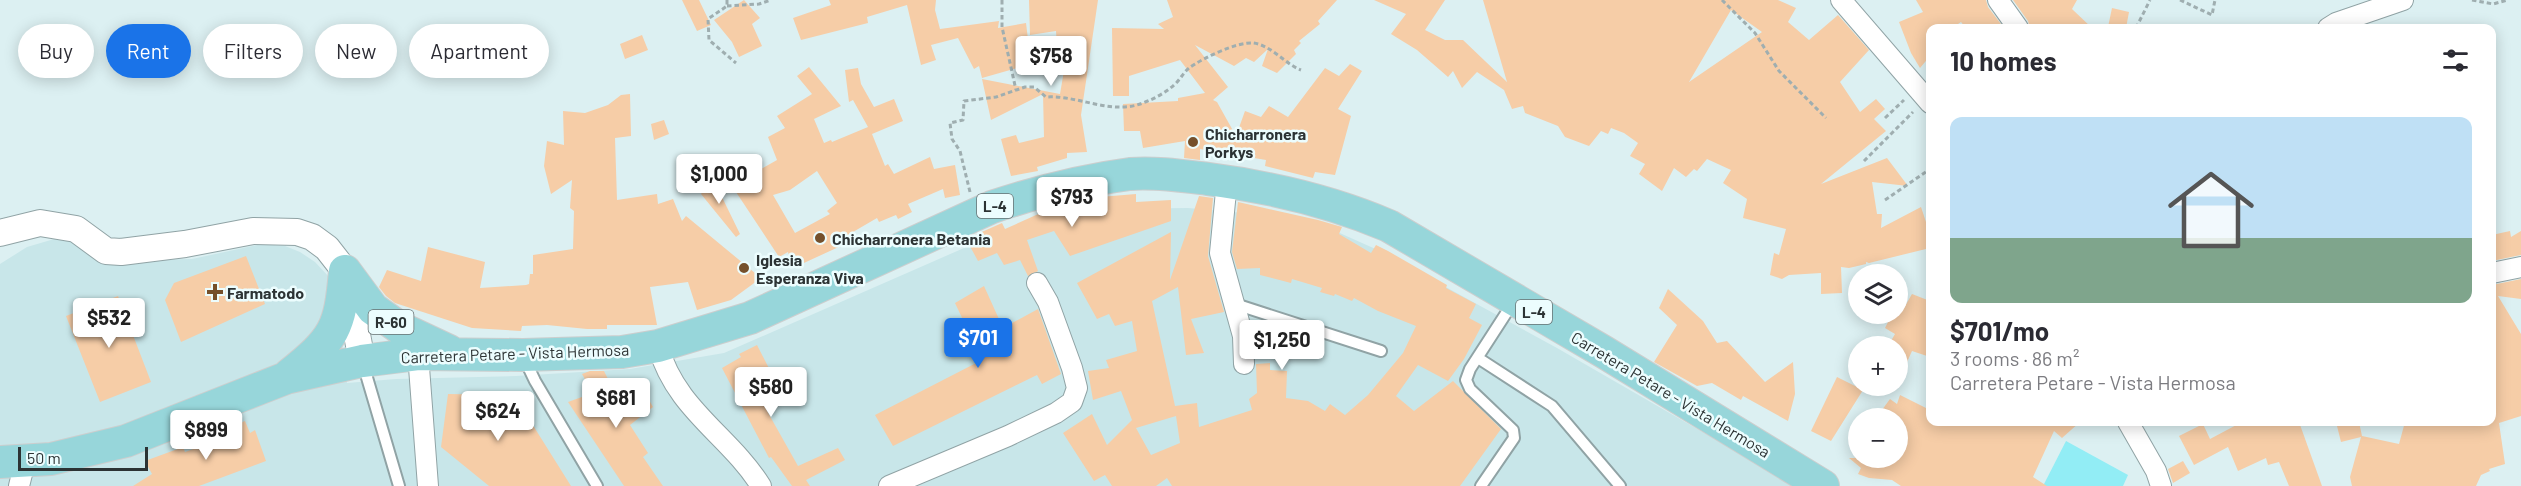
<!DOCTYPE html>
<html lang="en">
<head>
<meta charset="utf-8">
<style>
  body { margin:0; font-family:Barlow,sans-serif; background:#f7f7f7; color:#2b2b33; height:100vh; display:flex; flex-direction:column; font-size:22px; white-space:nowrap }
  * { box-sizing:border-box; margin:0 }
  p { font-size:20px; color:#7c7c81 }
  .icon { flex:none; width:33px; height:33px; fill:none; stroke:currentColor; stroke-width:2; stroke-linecap:round; stroke-linejoin:round }
  .map { position:relative; flex:1; overflow:hidden }
  .details { position:absolute; left:1926px; top:24px; width:570px; height:402px; display:flex; flex-direction:column; background:#fff; border-radius:12px; box-shadow:0 3px 15px #0003 }
  .details>* { flex:none }
  .banner { position:absolute; left:18px; top:24px; width:570px; height:54px; display:flex; gap:12px }
  .tools { position:absolute; left:1848px; top:264px; display:grid; gap:12px }
  .tools a { display:grid; place-items:center; width:60px; height:60px; border-radius:50%; background:#fff; box-shadow:0 3px 15px #0003; font-size:30px }
  .scale { position:absolute; left:18px; bottom:15px; width:130px; box-sizing:border-box; padding-left:6px; border:3px solid #2c3334; border-top:0; font-size:16px; line-height:21px; white-space:nowrap; color:#2c3334; -webkit-text-stroke:4px #ecfdfe; paint-order:stroke }
  .price { position:absolute; translate:-50% -51px; padding:0 14px; border-radius:6px; background:#fff; color:#222; font-size:20px; line-height:39px; filter:drop-shadow(0 2px 3px #0008) }
  .price::after { content:''; position:absolute; left:50%; top:36px; width:18px; height:14px; margin-left:-9px; background:inherit; clip-path:polygon(0 0,100% 0,50% 100%) }
  .price.on { background:#1a73e8; color:#fff }
  ul { padding:0; list-style:none }
  li { display:grid; align-content:center; gap:12px; height:318px; padding:0 24px }
  li+li { border-top:2px solid #e1e1e2 }
  li span { display:grid; place-items:center; height:186px; border-radius:12px; color:#555 }
  li>.icon { margin-inline-start:auto }
  span .icon { width:108px; height:108px; fill:#fffc; stroke-width:1 }
  li b { font-size:26px }
  h2 { display:flex; justify-content:space-between; align-items:center; height:72px; padding:0 24px; font-size:26px }
  .tag { padding:0 21px; border-radius:27px; background:#fff; box-shadow:0 3px 15px #0003; font-size:21px; line-height:54px }
  .tag.on { background:#1a73e8; color:#fff }
  .map>svg:first-child { display:block }
  .built { fill:#c8e6e9 }
  .green { fill:#92edf5 }
  .building { fill:#f6cda7; fill-rule:evenodd }
  .lines { fill:none; stroke-linecap:round; stroke-linejoin:round }
  .service-casing { stroke:#90a3a5; stroke-width:14 }
  .minor-casing { stroke:#90a3a5; stroke-width:22 }
  .tertiary-casing { stroke:#90a3a5; stroke-width:28 }
  .primary-casing { stroke:#cccece; stroke-width:34 }
  .path { stroke:#9faeb0; stroke-width:3; stroke-dasharray:4.5 3; stroke-linecap:butt }
  .service { stroke:#fff; stroke-width:10 }
  .minor { stroke:#fff; stroke-width:20 }
  .tertiary { stroke:#fff; stroke-width:26 }
  .primary { stroke:#97d6da; stroke-width:32 }
  .poi-dot { fill:#75502b; stroke:#ecfdfe; stroke-width:2 }
  .labels { text-anchor:middle; dominant-baseline:central; stroke-width:5; stroke-linejoin:round; paint-order:stroke }
  .shield { fill:#ecfdfe; stroke:#667071; stroke-width:1.5 }
  .shield-label { font-size:15px; font-weight:bold; fill:#2c3334 }
  .poi-label { font-size:16px; font-weight:bold; fill:#2c3334; stroke:#ecfdfe; text-anchor:start }
  .street-label { font-size:16px; fill:#2c3334; stroke:#ecfdfe }
</style>
</head>
<body>
<div class="map">
<svg width="2521" height="486" viewBox="0 0 2521 486">
  <rect width="100%" height="100%" fill="#dcf0f2"/>
  <path class="built" d="M1188,208L1279,216L1324,226L1380,251L1557,348L1796,486H0V264L27,247L61,237L143,260L192,259L262,244L285,246L300,252L315,262L330,278L337,296L347,383L396,379L516,376L630,369L724,353L980,241L1098,209Z"/>
  <path class="green" d="M2066,441L2128,475L2123,486H2043Z"/>
  <path class="building" d="M682,0H699L711,25L697,31Z
    M744,0L760,18L752,24L762,46L739,57L732,42L714,20Z
    M829,0H936L935,10L940,29L999,21L998,28L1026,23L1031,64L982,78L979,66L974,69L958,38L931,45L936,60L921,65L907,5L867,17L868,23L801,40L793,18L831,5Z
    M1029,0H1098L1081,115L1087,152L1067,153V158L1037,167L1038,171L1011,176L1001,139L1016,135L1019,143L1044,137L1043,94L991,120L982,79L1060,94L1068,47H1057L1056,31L1030,35Z
    M1167,0H1337L1318,21L1320,24L1299,41L1301,43L1294,50L1296,54L1277,73L1262,66L1268,49L1254,62L1246,58L1234,66L1195,45L1228,87L1213,100L1217,102L1236,136L1245,111L1261,117L1269,106L1288,117L1325,68L1339,76L1350,64L1362,71L1338,109L1351,116L1335,175L1315,172L1313,178L1265,166L1266,160L1200,149V160L1184,158L1185,141L1143,148L1140,131H1124L1123,104L1178,101V98L1205,93L1180,60L1129,76V96H1113L1112,28L1164,29L1158,24L1173,17Z
    M1374,0H1445L1425,30L1445,40H1463L1507,82L1483,0H1778L1796,8L1788,22L1809,40L1838,15L1869,50L1840,82L1860,112L1876,99L1885,109L1874,119L1886,131L1821,184L1887,158L1908,186L1872,182L1877,214H1882L1881,228L1921,207L1930,234V248L1869,263L1866,262V264L1849,268L1841,267L1842,293L1821,294V273L1789,275L1782,279L1770,275L1774,253L1779,255L1786,229L1743,218L1747,199L1723,183L1731,170L1707,159L1697,171L1694,169L1686,177L1674,168L1662,191L1639,174L1645,164L1630,156L1638,143L1624,133L1611,128L1608,134L1601,131L1589,146L1565,137L1558,126L1525,113L1523,106L1512,109L1504,90L1477,72L1462,88L1453,71L1448,77L1417,50L1391,34L1406,14ZM1731,10L1762,32L1689,82Z
    M1916,0H1986L1988,7L2004,28H1966L1961,22L1952,28H1930V56L1920,68L1911,53L1899,22L1923,12Z
    M2013,0H2077L2072,9L2092,28H2030L2028,21Z
    M2112,8L2129,12L2126,28L2108,27Z
    M642,35L648,50L625,59L620,44Z
    M809,67L841,106L814,119L824,143L831,140L832,142L868,127L853,100L849,102L845,70L858,68L861,84L874,107L894,99L903,121L872,134L885,166L888,164L894,174L930,157L934,169L955,165L960,195L945,198L943,189L908,204L912,212L898,219L896,215L879,222L877,218L841,239L843,245L793,268L788,252L779,257L730,183L746,168L752,174L777,160L768,137L785,128L777,116L812,94L797,76ZM817,171L837,203L827,211L830,214L795,233L773,195L790,190Z
    M630,94L631,136L615,138L617,200L657,194L658,204L673,199L682,221L686,216L761,278L731,300L697,310L688,282L650,287L657,325H607V329H587L547,325L522,326L521,331L472,328L395,303L386,296L379,287L387,270L421,281L428,247L485,262L480,288L526,285L529,284L530,274H533V255L573,249L574,211L570,208L572,180L551,194L544,166L547,141L564,145L563,111L585,113L608,105L621,95Z
    M664,120L669,134L654,140L651,124Z
    M712,179L724,190L720,193L740,234L736,237L701,194Z
    M1136,194V202L1171,200V221L1070,256L1054,231L1027,240L1038,271L1028,276L1020,260L1004,265L997,253L978,261L966,239L1002,223L1005,229L1054,207L1100,197Z
    M1199,196L1213,198L1208,256L1224,312L1191,319L1204,353L1186,355L1178,287L1152,301L1175,406L1197,403L1199,427L1252,410L1249,399L1257,393L1256,364L1270,363V370L1287,371L1286,398L1308,401L1325,411L1330,404L1345,415L1368,395L1403,353L1416,326L1378,311L1354,298L1352,301L1335,294L1334,296L1320,292L1322,288L1292,279L1291,283L1260,275V268L1237,269L1232,252L1238,202L1318,220L1342,227L1339,234L1371,253L1376,245L1388,251L1447,285L1446,288L1476,304L1469,318L1482,325L1464,359L1448,381L1418,365L1396,396L1414,411L1453,381L1501,429L1460,486H1172L1167,478L1156,486H1112L1105,475L1094,481L1063,433L1092,414L1107,445L1132,420L1121,391L1093,400L1088,371L1109,368L1106,360L1137,351L1132,321L1115,326L1109,314L1097,319L1077,283L1171,232L1170,280ZM1176,416L1180,443L1151,455L1136,428Z
    M2510,231L2511,237L2521,231V255L2492,261V235Z
    M246,256L265,304L181,342L165,300L174,283Z
    M2521,279V299L2498,296L2521,334V416L2499,423L2505,464L2489,469L2490,471L2481,475L2476,486H2352L2350,477L2361,437L2341,442L2336,422H2359L2362,436L2399,444L2405,422H2492V285Z
    M984,286L1003,328L1038,309L1061,374L1042,384L1037,375L893,446L875,415L982,360L955,303Z
    M1668,289L1703,321L1717,343L1727,341L1765,382L1793,362L1795,394L1788,421L1743,396L1741,400L1712,383L1697,386L1654,362L1677,325L1659,308Z
    M1912,294L1930,301V357L1912,351L1898,382V346H1888L1895,334L1885,328L1892,314H1898V305L1904,308Z
    M118,296L151,382L100,402L66,316Z
    M757,345L777,384L757,393L798,466L838,448L845,460L806,480L810,486H792L771,457L769,458L722,368L741,357L739,354Z
    M590,371H604L619,401L641,386L653,407L630,425L648,453L643,457L663,486H624L568,402L593,393L582,374Z
    M1837,377L1863,390L1831,441L1811,431Z
    M448,394L514,395L571,486H489L441,447Z
    M1900,395L1930,410V422H2080L2062,438L2054,431L2033,477L2047,486H1901L1892,480L1869,478L1858,474L1861,468L1849,458H1898V418H1876L1890,399L1897,404Z
    M245,421L250,433L255,430L266,461L199,486H133L152,474L145,461L183,447L185,452L234,434L232,426Z
    M2242,422H2299L2322,486H2289L2279,462L2268,465L2266,458L2238,471L2228,447L2194,465L2179,436L2203,424L2210,439Z
    M2183,461L2190,473L2173,483L2168,469Z"/>
  <g class="lines">
    <defs>
      <path id="service" d="M1235,304L1381,351
        M524,358L535,381L597,486
        M1478,358L1552,406L1620,486
        M363,364L399,486
        M1481,486L1514,438L1513,430L1470,389L1466,380L1470,369L1514,301"/>
      <path id="minor" d="M1841,0L1930,103
        M1998,0L2018,28
        M2328,28L2336,23L2403,0
        M1227,181L1220,253L1243,336L1244,364
        M2492,273L2521,267
        M658,346C676,410 729,435 761,486
        M418,354L428,486
        M2128,422L2156,471L2161,486
        M19,486L25,462
        M889,486L1008,436L1056,413L1072,402L1077,388L1072,368L1048,302L1037,283"/>
      <path id="tertiary" d="M0,233L40,223L76,229L106,251L121,252L185,244L253,231L297,232L312,237L327,248L345,271L362,361"/>
      <path id="primary" d="M345,271L373,309L400,328L449,351
        M289,375C335,338 340,329 345,271
        M0,462L51,459L126,441L286,378L362,361L418,354L523,355L622,352L658,346L750,318L992,207C1037,192 1084,180 1130,174C1156,172 1183,176 1208,179C1270,187 1331,201 1389,226L1604,352L1823,486"/>
    </defs>
    <use href="#service" class="service-casing"/>
    <use href="#minor" class="minor-casing"/>
    <use href="#tertiary" class="tertiary-casing"/>
    <use href="#primary" class="primary-casing"/>
    <path class="path" d="M727,0V6L708,19L709,40L736,63
      M1002,0V27L1016,90
      M1722,0L1755,33L1779,71L1826,118
      M2180,0L2212,15L2215,0
      M2472,0L2493,4L2508,0
      M727,6L759,4L771,0
      M2136,28L2150,0
      M1885,118L1904,100
      M1864,161L1913,112
      M970,192L960,151L952,139L950,123L963,120L964,101L996,97L1025,87H1034L1046,97C1076,95 1107,113 1137,105C1150,101 1164,94 1174,85C1180,80 1183,73 1189,68C1203,58 1236,42 1253,43C1271,45 1285,64 1301,70
      M1885,200L1930,169"/>
    <use href="#service" class="service"/>
    <use href="#minor" class="minor"/>
    <use href="#tertiary" class="tertiary"/>
    <use href="#primary" class="primary"/>
  </g>
  <g class="poi-dot">
    <circle cx="1193" cy="142" r="6"/>
    <circle cx="820" cy="238" r="6"/>
    <circle cx="744" cy="268" r="6"/>
    <path d="M212 283h6v6h6v6h-6v6h-6v-6h-6v-6h6z"/>
  </g>
  <g class="labels">
    <g class="shield">
      <rect x="977" y="194" width="36" height="24" rx="4.5"/>
      <rect x="1516" y="300" width="36" height="24" rx="4.5"/>
      <rect x="368.5" y="310" width="45" height="24" rx="4.5"/>
    </g>
    <g class="shield-label">
      <text x="995" y="206">L-4</text>
      <text x="1534" y="312">L-4</text>
      <text x="391" y="322">R-60</text>
    </g>
    <g class="poi-label">
      <text x="1205" y="133">Chicharronera<tspan x="1205" dy="18">Porkys</tspan></text>
      <text x="832" y="238">Chicharronera Betania</text>
      <text x="756" y="259">Iglesia<tspan x="756" dy="18">Esperanza Viva</tspan></text>
      <text x="227" y="292">Farmatodo</text>
    </g>
    <g class="street-label">
      <text transform="translate(515 353) rotate(-2)">Carretera Petare - Vista Hermosa</text>
      <text transform="translate(1671 394) rotate(31)">Carretera Petare - Vista Hermosa</text>
    </g>
  </g>
</svg>
<div class="tools">
<a><svg class="icon" aria-label="layers" viewBox="0 0 24 24"><path d="M12 4l9 5-9 5-9-5zM3 14l9 5 9-5"/></svg></a>
<a>+</a>
<a>−</a>
</div>
<div class="scale">50 m</div>
<b class="price" style="left:1051px;top:87px">$758</b>
<b class="price" style="left:719px;top:205px">$1,000</b>
<b class="price" style="left:1072px;top:228px">$793</b>
<b class="price" style="left:109px;top:349px">$532</b>
<b class="price on" style="left:978px;top:369px">$701</b>
<b class="price" style="left:1282px;top:371px">$1,250</b>
<b class="price" style="left:771px;top:418px">$580</b>
<b class="price" style="left:616px;top:429px">$681</b>
<b class="price" style="left:498px;top:442px">$624</b>
<b class="price" style="left:206px;top:461px">$899</b>
<div class="banner">
<a class="tag">Buy</a>
<a class="tag on">Rent</a>
<a class="tag">Filters</a>
<a class="tag">New</a>
<a class="tag">Apartment</a>
</div>
<section class="details">
<h2>10 homes<svg class="icon" aria-label="filters" viewBox="0 0 24 24"><path d="M4 7h16M4 17h16"/><circle cx="9" cy="7" r="2"/><circle cx="15" cy="17" r="2"/></svg></h2>
<ul>
<li><span style="background:linear-gradient(#bfe0f5 65%,#7fa58c 0)"><svg class="icon" aria-label="home" viewBox="0 0 24 24"><path d="M3 11l9-7 9 7M6 9v11h12V9"/></svg></span><div><b>$701/mo</b><p>3 rooms · 86 m²</p><p>Carretera Petare - Vista Hermosa</p></div></li>
</ul>
</section>
</div>
</body>
</html>
